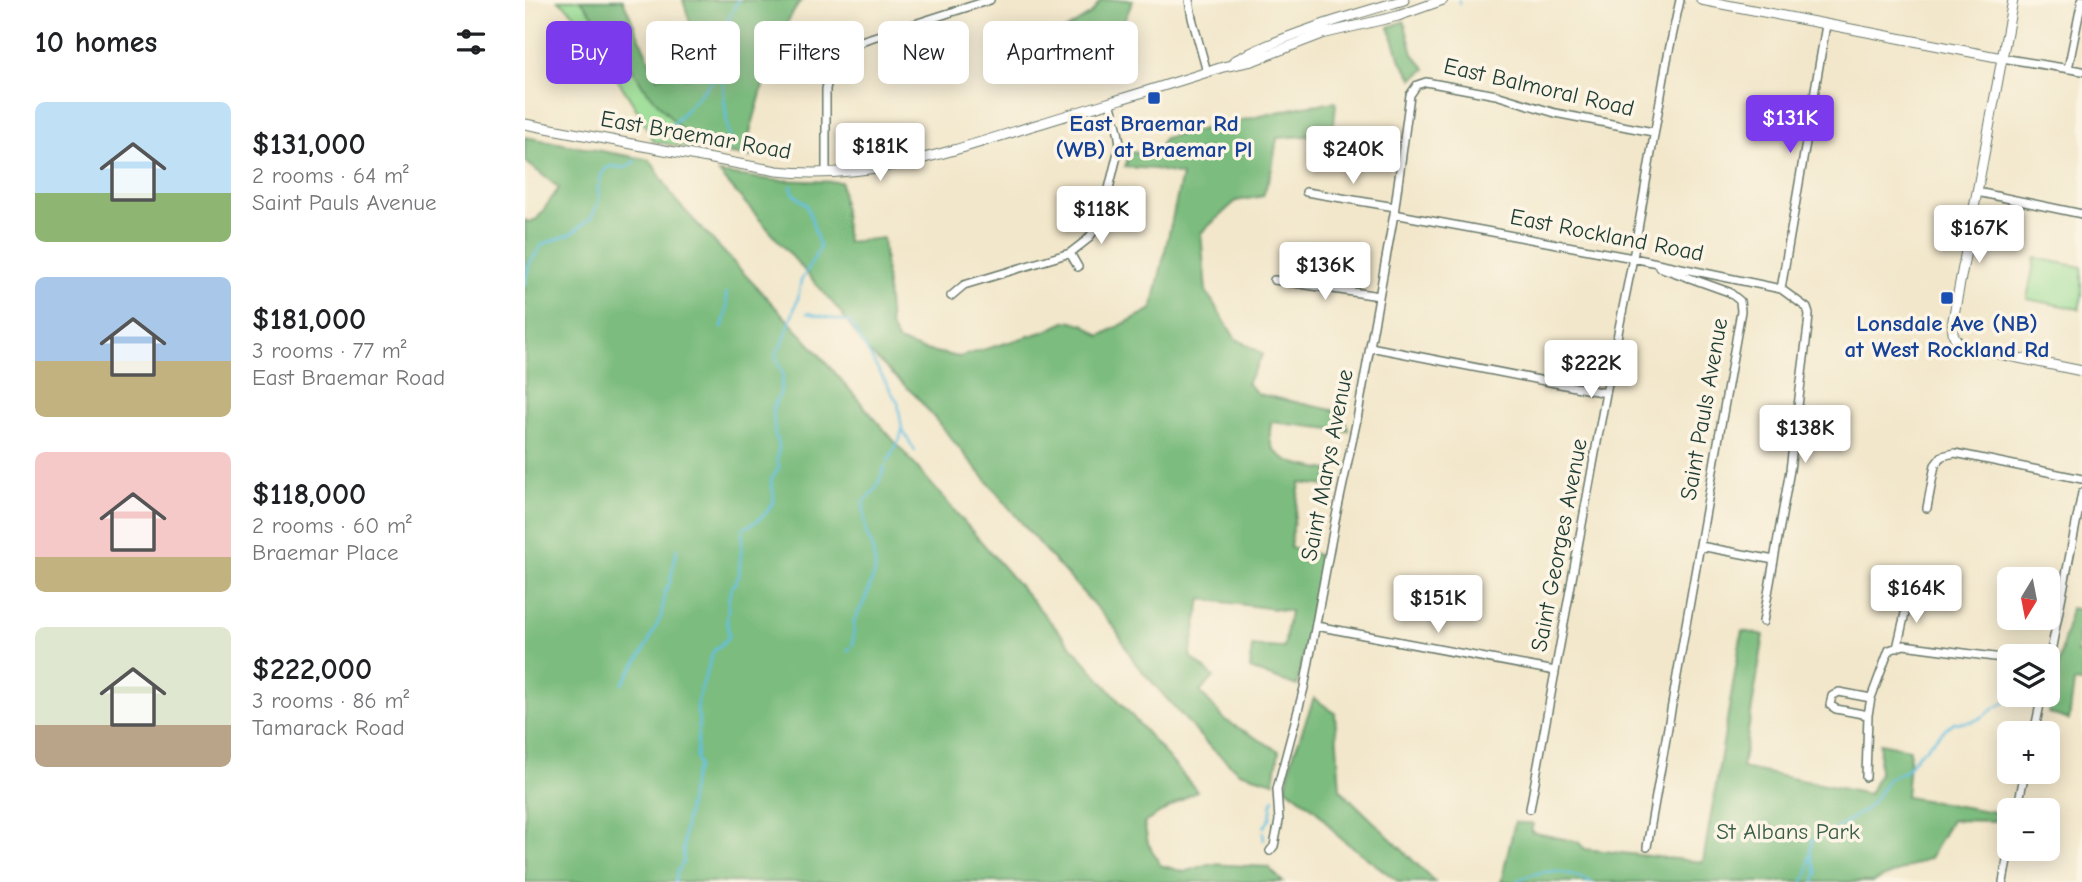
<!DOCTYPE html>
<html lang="en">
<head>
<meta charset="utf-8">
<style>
  body { margin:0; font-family:"Comic Neue",sans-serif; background:#f2f2f2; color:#202124; height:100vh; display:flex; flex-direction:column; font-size:26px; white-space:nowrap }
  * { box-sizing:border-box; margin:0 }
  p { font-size:23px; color:#757577 }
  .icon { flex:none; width:38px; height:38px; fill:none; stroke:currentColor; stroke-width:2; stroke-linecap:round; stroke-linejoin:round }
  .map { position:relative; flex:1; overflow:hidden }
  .drawer { display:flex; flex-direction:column; background:#fff; width:525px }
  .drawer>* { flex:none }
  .guide { position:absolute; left:21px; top:21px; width:665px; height:63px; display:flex; gap:14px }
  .needle { width:46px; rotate:190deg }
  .controls { position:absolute; left:1472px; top:567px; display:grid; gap:14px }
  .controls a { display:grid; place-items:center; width:63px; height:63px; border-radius:10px; background:#fff; box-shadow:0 4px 18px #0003; font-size:35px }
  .price { position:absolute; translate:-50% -60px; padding:0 16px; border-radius:7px; background:#fff; color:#222; font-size:23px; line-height:46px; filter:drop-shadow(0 2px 4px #0008) }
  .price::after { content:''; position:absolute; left:50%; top:42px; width:21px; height:16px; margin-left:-10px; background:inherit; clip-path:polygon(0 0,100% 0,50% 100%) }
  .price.selected { background:#7c3aed; color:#fff }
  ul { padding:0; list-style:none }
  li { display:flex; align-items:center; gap:21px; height:175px; padding:0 35px }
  li span { display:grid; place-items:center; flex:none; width:196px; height:140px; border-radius:10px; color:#555 }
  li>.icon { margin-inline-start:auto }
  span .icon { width:84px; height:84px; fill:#fffc; stroke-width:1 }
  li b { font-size:30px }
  h2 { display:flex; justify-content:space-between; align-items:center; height:84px; padding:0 35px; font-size:30px }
  .tag { padding:0 24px; border-radius:10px; background:#fff; box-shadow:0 4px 18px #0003; font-size:24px; line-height:63px }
  .tag.selected { background:#7c3aed; color:#fff }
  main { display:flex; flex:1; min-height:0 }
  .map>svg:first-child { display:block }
  .green { fill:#9add95; stroke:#5c8d64; stroke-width:2 }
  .forest { fill:#7bbc7e; stroke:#4d7c59; stroke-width:2 }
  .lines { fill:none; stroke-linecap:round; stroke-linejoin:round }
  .stream { stroke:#63bfe1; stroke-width:2.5 }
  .minor-casing { stroke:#697869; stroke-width:10 }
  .tertiary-casing { stroke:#697869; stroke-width:11 }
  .minor { stroke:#fff; stroke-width:7 }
  .tertiary { stroke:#fff; stroke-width:9 }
  .transit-dot { fill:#1a4fb4; stroke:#fcf5e5; stroke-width:2.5 }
  .labels { text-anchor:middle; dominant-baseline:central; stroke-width:7; stroke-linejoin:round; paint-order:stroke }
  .street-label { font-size:23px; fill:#1f3d34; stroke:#fcf5e5 }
  .transit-label { font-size:23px; font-weight:bold; fill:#164399; stroke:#fcf5e5 }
  .park-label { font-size:23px; fill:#385d47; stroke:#fcf5e5 }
</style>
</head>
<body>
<main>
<section class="drawer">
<h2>10 homes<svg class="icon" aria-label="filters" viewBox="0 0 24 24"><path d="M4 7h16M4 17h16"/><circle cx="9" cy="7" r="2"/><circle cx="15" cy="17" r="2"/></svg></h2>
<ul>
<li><span style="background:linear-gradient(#bfe0f5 65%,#8fb573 0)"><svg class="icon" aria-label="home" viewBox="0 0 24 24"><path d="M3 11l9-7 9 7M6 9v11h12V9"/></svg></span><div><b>$131,000</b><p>2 rooms · 64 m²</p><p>Saint Pauls Avenue</p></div></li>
<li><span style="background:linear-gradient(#a9c7e8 60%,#c2b280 0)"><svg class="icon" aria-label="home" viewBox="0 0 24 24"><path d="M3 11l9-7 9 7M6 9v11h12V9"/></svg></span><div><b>$181,000</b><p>3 rooms · 77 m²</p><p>East Braemar Road</p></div></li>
<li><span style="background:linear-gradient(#f6c9c9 75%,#c2b280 0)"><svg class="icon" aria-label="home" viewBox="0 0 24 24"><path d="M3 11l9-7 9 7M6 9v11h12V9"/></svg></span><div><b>$118,000</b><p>2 rooms · 60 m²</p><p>Braemar Place</p></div></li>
<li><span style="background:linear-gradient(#dfe7d0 70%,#b9a48a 0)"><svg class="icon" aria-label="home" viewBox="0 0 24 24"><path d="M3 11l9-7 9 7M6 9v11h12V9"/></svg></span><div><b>$222,000</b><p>3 rooms · 86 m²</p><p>Tamarack Road</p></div></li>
</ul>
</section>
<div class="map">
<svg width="1557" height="882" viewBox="0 0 1557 882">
  <rect width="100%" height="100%" fill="#fcf5e5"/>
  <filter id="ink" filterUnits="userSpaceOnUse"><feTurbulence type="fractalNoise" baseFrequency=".0143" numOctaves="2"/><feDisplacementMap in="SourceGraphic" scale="14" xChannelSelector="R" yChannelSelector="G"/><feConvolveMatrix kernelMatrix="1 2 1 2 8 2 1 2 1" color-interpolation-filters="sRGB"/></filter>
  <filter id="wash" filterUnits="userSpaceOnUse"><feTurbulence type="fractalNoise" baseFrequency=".00686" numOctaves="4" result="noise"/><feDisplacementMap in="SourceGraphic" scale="28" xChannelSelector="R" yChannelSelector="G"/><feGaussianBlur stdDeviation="1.57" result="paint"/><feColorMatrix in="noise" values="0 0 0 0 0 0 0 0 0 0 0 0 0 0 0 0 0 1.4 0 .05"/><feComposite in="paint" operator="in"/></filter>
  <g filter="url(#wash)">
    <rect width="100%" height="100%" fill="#f2e7cb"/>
    <path class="green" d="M33,0H56L102,59L118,86L173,149L128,141C117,115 102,94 86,70C67,42 62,21 33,0Z
      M1510,258L1557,267V296L1554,309L1502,299Z"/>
    <path class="forest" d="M56,0H98L132,78L150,70L162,78L177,61L158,0H276L258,29L247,54L224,136L226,157L173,149L118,86L102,59Z
      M576,0H608C605,6 603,14 599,20C588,35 540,44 522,46L521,42L566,14Z
      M879,21L888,54L901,69L888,79L876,61L864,27Z
      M811,102L808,134L752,138L747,169L738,196L711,201L676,233L681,291L710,338L738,354L722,383L733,394L817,412L824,431L746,422C746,427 744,434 745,439C749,464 785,467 804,470L802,486L775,483L765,547L797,556L772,686L725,669L727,646L759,648L765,611L676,599L665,656L689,677L675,692L700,720L754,751L749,782L714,772L683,745L610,663L590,628L516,546L391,396L343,351L314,310L194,173L247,180L316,182L322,242L358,238L365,326L373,341L395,349L434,357L521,331L542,321L559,324L575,336L627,309L657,175L629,169L600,167L605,152L632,153L639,138L779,106Z
      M0,137L125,160L151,201L286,345L672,791L619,823L623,843L635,865L659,872L683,864L743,867L758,882H0V220L4,222L12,219L34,188L0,161Z
      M1546,608L1555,610L1552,653H1557V683L1549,682L1544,720L1523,713Z
      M1217,631L1239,635L1217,768L1344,794L1354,774L1355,743L1385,749L1381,797L1475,813L1474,821L1426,820L1405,858L1348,882H976L990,822L1008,824L1006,832L1053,842L1060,849L1178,862Z
      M789,698L810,713L815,789L910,882H874L814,837L792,811L761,787L767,759Z"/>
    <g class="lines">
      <path class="stream" d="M934,0V3
        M137,136L188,80L200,70
        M208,147L203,133L198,87L203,20L213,0
        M0,284L4,264L18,244L46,234L67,217L74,200L73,188L76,176L80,169L86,166L100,168L110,161
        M282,313L325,322L373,403L377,429L390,451
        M197,328L202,310L201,293
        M363,461L375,439L377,430
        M328,645L329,621L340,600L350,572V565L347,545L341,534L338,503L351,489L360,466
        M323,651L325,648
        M97,684L119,651L136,617L140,592L145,582L152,549
        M739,827L745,819L747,802L749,799
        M738,832L739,840
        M1286,855L1292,873L1289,882
        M150,882L152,872L158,863L159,832L168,779L173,766L171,756L174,720L172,712L173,700L188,652L204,637L202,622L204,597L207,587L214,576L218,529L232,521L242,512L248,502L249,496L246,480L254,468L252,459L254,445L250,434L248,412L250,403L255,394L258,375L251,358V352L258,343L273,298L276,281L295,248L282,205L269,194L266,186
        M991,882C1017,866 1041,870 1066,882
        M1278,882L1283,873L1287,840L1304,834L1341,809L1353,795L1363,779L1380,771L1393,754L1401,749L1404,744L1429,722C1461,726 1462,706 1487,700L1490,695"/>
    </g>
  </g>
  <g filter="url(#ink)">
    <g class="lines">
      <defs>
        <path id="minor" d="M664,0L667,18L682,72
          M1477,58L1557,71
          M1543,69L1557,0
          M301,173V89L306,68L313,57L339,40L465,0
          M781,192L870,207
          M1452,192L1557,214
          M869,214L1108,258L1256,289L1282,308L1284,314L1283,326L1265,470L1238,622
          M545,253L553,267
          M749,280L854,296
          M1256,289L1301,25
          M426,296L439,285L545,253L563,239L576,221L595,144L593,131L585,102
          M845,347L1081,393
          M1402,508L1410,465L1417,456L1430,453L1557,479
          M1175,546L1249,560
          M791,626L1030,671
          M1372,648L1384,596
          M1522,672L1557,493
          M1343,715L1311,709L1305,705L1307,696L1314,692L1346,698
          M1509,733L1517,695
          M1341,777L1343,715L1346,698L1364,650L1379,645L1484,659
          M1005,809L1081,393L1108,258L1142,60L1155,0
          M1492,810L1500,772
          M1122,847L1216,311L1215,301L1204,292L1134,267
          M745,851L749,846L754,821L752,789L779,688L810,521L832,419L869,214L885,95L892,85L901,82L971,95L1030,113L1128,132
          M1478,882L1484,849"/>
        <path id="tertiary" d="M1176,0L1477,58
          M1488,0L1428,320C1426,336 1430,343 1445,348L1557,371
          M709,61C763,33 821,17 879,0
          M0,124L252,171C345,181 426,151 514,124C575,105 637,87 698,67L727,61L797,34L873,16L918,0"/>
      </defs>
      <use href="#minor" class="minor-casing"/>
      <use href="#tertiary" class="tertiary-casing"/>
      <use href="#minor" class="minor"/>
      <use href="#tertiary" class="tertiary"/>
    </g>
  </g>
  <g class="transit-dot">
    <rect x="622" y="91" width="14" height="14" rx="3.5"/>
    <rect x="1415" y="291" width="14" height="14" rx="3.5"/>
  </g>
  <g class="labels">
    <g class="street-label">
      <text transform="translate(1014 87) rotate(13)">East Balmoral Road</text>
      <text transform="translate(171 135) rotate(10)">East Braemar Road</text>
      <text transform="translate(1082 235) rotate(11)">East Rockland Road</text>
      <text transform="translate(1179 409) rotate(-80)">Saint Pauls Avenue</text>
      <text transform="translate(802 465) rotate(-79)">Saint Marys Avenue</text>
      <text transform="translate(1034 545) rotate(-79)">Saint Georges Avenue</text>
    </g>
    <g class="transit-label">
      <text x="629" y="123">East Braemar Rd<tspan x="629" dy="26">(WB) at Braemar Pl</tspan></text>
      <text x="1422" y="323">Lonsdale Ave (NB)<tspan x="1422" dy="26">at West Rockland Rd</tspan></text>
    </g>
    <g class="park-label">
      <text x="1263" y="831">St Albans Park</text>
    </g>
  </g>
</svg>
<div class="controls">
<a><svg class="needle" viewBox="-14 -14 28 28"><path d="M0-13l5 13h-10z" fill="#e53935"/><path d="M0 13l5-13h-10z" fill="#757577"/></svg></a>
<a><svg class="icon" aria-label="layers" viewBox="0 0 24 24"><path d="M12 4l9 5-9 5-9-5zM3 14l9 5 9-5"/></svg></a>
<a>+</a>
<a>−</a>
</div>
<b class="price selected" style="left:1265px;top:155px">$131K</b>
<b class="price" style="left:355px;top:183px">$181K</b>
<b class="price" style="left:828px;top:186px">$240K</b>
<b class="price" style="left:576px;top:246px">$118K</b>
<b class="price" style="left:1454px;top:265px">$167K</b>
<b class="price" style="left:800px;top:302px">$136K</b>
<b class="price" style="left:1066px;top:400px">$222K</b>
<b class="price" style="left:1280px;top:465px">$138K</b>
<b class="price" style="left:1391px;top:625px">$164K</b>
<b class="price" style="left:913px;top:635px">$151K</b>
<div class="guide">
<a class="tag selected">Buy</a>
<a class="tag">Rent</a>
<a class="tag">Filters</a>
<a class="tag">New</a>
<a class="tag">Apartment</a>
</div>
</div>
</main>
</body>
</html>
